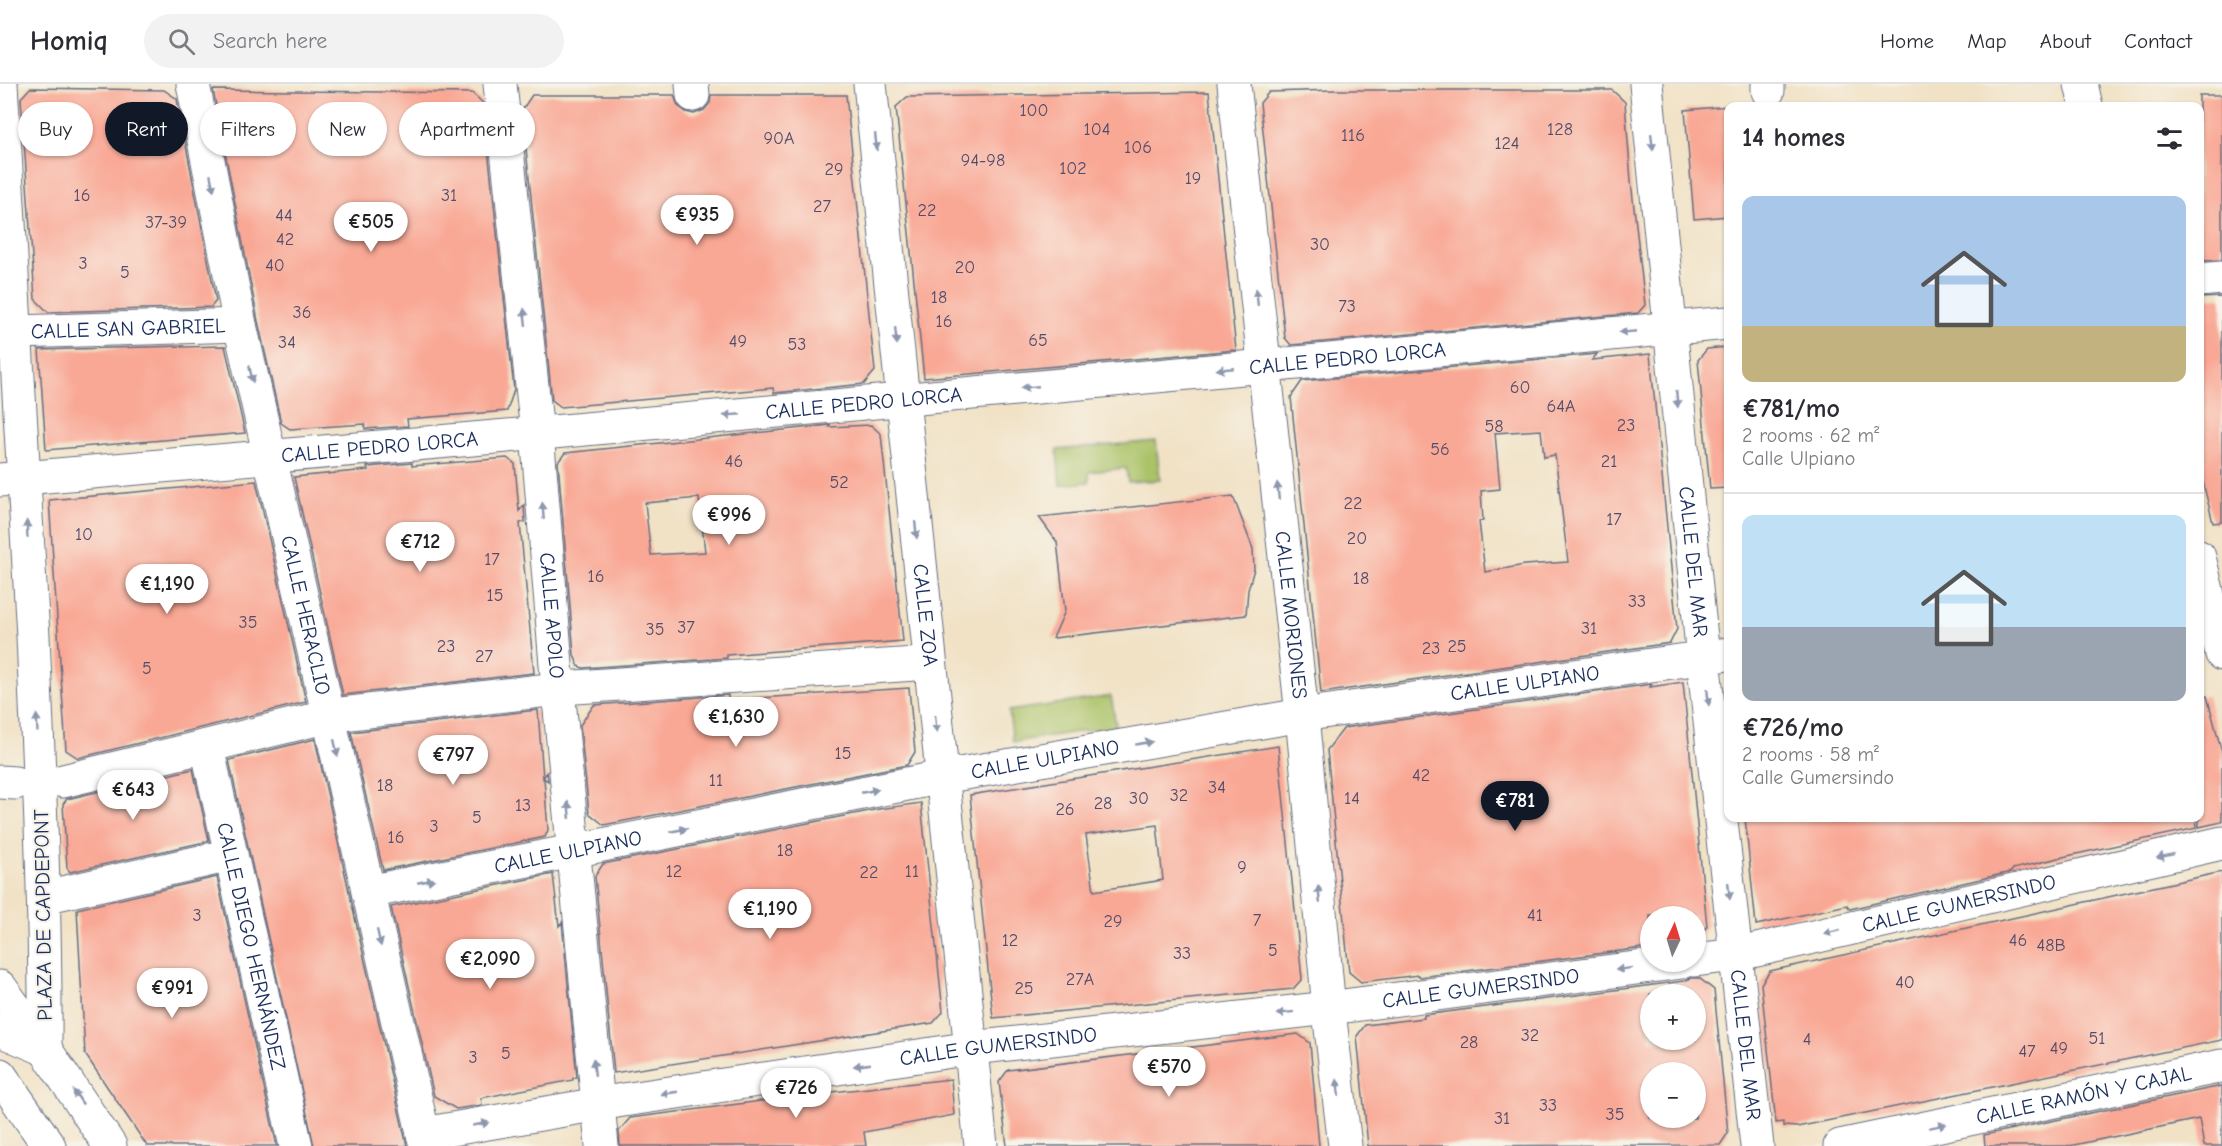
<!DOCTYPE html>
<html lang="en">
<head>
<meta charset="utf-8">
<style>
  body { margin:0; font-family:"Comic Neue",sans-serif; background:#f2f2f3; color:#2b2b33; height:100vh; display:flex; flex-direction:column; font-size:22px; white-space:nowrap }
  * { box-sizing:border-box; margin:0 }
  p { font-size:20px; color:#7c7c81 }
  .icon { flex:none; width:33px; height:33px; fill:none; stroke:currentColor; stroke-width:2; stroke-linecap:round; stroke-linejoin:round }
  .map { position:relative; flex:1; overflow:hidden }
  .drawer { position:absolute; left:1724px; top:18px; width:480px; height:720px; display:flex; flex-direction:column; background:#fff; border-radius:12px; box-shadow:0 2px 4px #0004 }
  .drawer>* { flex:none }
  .hud { position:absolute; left:18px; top:18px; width:570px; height:54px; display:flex; gap:12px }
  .needle { width:39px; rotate:4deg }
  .tools { position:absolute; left:1640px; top:822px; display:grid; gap:12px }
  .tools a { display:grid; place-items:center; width:66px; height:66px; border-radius:50%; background:#fff; box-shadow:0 2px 4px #0004; font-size:30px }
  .price { position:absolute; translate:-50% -51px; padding:0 14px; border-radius:21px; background:#fff; color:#222; font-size:20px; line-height:39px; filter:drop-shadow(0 2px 3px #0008) }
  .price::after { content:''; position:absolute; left:50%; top:36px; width:18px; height:14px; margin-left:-9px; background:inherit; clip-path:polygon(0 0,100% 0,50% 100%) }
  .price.active { background:#111827; color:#fff }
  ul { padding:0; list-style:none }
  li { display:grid; align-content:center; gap:12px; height:318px; padding:0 18px }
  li+li { border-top:2px solid #e1e1e2 }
  li span { display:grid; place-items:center; height:186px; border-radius:12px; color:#555 }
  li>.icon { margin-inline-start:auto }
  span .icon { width:108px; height:108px; fill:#fffc; stroke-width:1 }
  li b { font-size:26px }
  h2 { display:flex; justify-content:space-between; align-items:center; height:72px; padding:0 18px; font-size:26px }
  .tag { padding:0 21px; border-radius:27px; background:#fff; box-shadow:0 2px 4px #0004; font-size:21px; line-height:54px }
  .tag.active { background:#111827; color:#fff }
  header { display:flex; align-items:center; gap:36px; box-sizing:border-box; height:84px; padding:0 30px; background:#fff; border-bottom:2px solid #e1e1e2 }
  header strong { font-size:28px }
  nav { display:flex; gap:33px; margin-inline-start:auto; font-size:21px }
  .search { width:420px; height:54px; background:#f2f2f3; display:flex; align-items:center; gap:15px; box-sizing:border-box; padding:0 21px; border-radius:33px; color:#7c7c81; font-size:22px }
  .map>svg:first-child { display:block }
  .green { fill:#abc267; stroke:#637862; stroke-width:1.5 }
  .building { fill:#f9a895; fill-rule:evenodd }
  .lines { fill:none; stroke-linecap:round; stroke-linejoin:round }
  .minor-casing { stroke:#666e82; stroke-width:35 }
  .minor { stroke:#fff; stroke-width:33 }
  .oneway { fill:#8d97ae }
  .labels { text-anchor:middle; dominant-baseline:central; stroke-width:4.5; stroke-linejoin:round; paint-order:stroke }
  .number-label { font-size:18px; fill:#524d6c }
  .street-label { font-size:21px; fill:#1b2f5e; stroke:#f7f3e8 }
</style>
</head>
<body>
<header>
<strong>Homiq</strong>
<div class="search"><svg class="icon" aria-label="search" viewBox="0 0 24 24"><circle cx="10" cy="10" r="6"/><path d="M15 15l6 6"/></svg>Search here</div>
<nav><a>Home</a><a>Map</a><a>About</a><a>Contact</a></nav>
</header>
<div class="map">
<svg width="2222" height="1062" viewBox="0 0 2222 1062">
  <rect width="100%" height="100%" fill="#f7f3e8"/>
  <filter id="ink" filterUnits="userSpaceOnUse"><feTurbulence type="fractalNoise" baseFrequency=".0167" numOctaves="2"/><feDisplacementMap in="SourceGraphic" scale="12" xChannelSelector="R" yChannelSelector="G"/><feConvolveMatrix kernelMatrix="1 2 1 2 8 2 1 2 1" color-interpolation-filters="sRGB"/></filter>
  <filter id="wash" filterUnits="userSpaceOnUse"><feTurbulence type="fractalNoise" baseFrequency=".008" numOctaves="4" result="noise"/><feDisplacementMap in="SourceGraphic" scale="24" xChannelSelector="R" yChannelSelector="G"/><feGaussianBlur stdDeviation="1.35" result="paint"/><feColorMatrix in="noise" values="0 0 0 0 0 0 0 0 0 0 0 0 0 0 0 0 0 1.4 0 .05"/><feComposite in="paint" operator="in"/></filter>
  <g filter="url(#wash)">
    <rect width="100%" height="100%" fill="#f1e2c6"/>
    <path class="green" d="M1156,357L1160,396L1128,398L1126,384L1089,388V398L1060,401L1057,366Z
      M1111,612L1116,642L1013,658L1009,627Z"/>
    <g id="blocks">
      <path class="building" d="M30,4L164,6L177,15L216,217L211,223L48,228L35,215L21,14Z
        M213,6L472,9L483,19L514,306L507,327L407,335L408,342L365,345V340L290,345L281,339L258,237Z
        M1335,6H1612L1625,18L1631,97L1645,221L1638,229L1291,261L1285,254L1260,19L1269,8Z
        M1209,8L1236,266L924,294L896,23L907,13Z
        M532,11H674L678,22L686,28L694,30L704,26L710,19L711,11H846L875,287L864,300L774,309L773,304L561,323L552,316L522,26Z
        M2199,11H2222V176L2199,177Z
        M1728,22V132L1694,135L1685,26Z
        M2222,213V438L2213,439L2199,382V214Z
        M183,262L182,263L225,262L245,349L46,366L39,266Z
        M1728,263V404L1710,405L1698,276L1707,265Z
        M1597,270L1592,276L1650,270L1677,545L1670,559L1321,609L1291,313L1302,297ZM1541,346L1544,373L1555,371L1568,478L1525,481L1485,488L1479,437L1483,436L1481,407L1500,405L1495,349Z
        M830,341L829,343L871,341L881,350L903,557L727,571V574L583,584L578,582L574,570L558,378L565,369ZM699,414L705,468L651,471L645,419Z
        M507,374L515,380L519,427L524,421L525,438L520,439L534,589L343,611L294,393L368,386L367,383L412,379V382Z
        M256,397L306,618L78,674L66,666L49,416Z
        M1233,412L1253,465L1254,485L1248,506L1246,531L1053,554L1065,527L1057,458L1039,433Z
        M1683,598L1707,842L1696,857L1695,832H1650V863L1420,893L1419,891L1361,898L1349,888L1327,666L1344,644L1652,600L1650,603Z
        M909,604L915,668L907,681L604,741L589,729L580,641L594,621L728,611V616Z
        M2207,612L2222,669V738L2199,743V613Z
        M538,626L543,694L547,688L548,697L544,694L548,746L545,753L383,786L351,648Z
        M315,655L350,812L407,1062H314L229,676Z
        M1278,662L1302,895L1293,905L993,934L970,711ZM1157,741L1163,796L1094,807L1086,751Z
        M193,685L209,757L70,788L67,784L63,720L67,715Z
        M921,719L943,928L933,939L614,989L595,792L603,780L879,725Z
        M1745,734H2196L2197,744L2067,772L2013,785L2011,788L1850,825L1847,821L1756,841Z
        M2222,788V956L1797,1043L1783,1042V1038L1776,1039L1761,900L1770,887Z
        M553,790L559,842L562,838L577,993L573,994V996L481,1014L482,1021L456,1025L434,1012L391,823Z
        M217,793L277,1062H147L85,970L77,825Z
        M1691,894H1699L1714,906L1728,1049L1720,1061L1368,1062L1357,952L1365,941L1424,934V931L1684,897ZM1650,910H1695V956H1650ZM1650,988H1695V1034H1650Z
        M1298,950L1310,959L1319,1062H1007L999,998L1008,986Z
        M951,995L954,1031L864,1048L866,1062H620L619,1047L630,1034L832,1008Z
        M2222,1002V1062H2204L2199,1035L2069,1062H1985L1984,1051Z"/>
    </g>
  </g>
  <g filter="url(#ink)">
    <use href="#blocks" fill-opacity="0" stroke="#666e82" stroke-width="1.5"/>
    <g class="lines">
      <defs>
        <g id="minor">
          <path id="s1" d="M193,0L240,241L426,1062"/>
          <path id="s2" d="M500,0L537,349L558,605L602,1062"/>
          <path d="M692,0L693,11"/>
          <path id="s3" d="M870,0L981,1062"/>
          <path id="s4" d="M1234,0L1302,631L1330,936L1345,1062"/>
          <path id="s5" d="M1646,0L1703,574L1757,1062"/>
          <path d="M1768,0V7"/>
          <path d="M2081,0L2086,22"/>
          <path d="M2199,196L2222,194"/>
          <path id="s6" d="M16,248L240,241"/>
          <path id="s7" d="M0,396L553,348L1728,239"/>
          <path d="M2199,473L2222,570"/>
          <path d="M576,603L930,579"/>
          <path d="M342,630L540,607"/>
          <path id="s8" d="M207,663L296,1062"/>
          <path d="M63,697L317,635"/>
          <path d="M0,698L15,699"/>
          <path id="s9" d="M368,808L942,693L1302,631L1728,570"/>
          <path d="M44,813L231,771"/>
          <path id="s10" d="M1695,876L1735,871L2222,759"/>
          <path d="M0,903L45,965L110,1062"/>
          <path d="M0,946L45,965C46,827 39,690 33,552C24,368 13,184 1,0"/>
          <path d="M0,991L49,1062"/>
          <path id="s11" d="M423,1050L623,1016L972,964L1329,924L1682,878"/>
          <path id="s12" d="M1840,1062L2222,982"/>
        </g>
      </defs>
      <use href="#minor" class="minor-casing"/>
      <use href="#minor" class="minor"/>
    </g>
    <defs><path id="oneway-solid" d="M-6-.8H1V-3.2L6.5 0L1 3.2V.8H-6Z" transform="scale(1.5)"/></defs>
    <g class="oneway">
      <use href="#oneway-solid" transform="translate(876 58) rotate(84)"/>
      <use href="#oneway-solid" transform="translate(1652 58) rotate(84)"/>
      <use href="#oneway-solid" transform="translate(212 99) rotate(79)"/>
      <use href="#oneway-solid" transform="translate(1257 213) rotate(-96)"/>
      <use href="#oneway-solid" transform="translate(525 233) rotate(-96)"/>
      <use href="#oneway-solid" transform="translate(1628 248) rotate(175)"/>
      <use href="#oneway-solid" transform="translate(896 252) rotate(84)"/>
      <use href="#oneway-solid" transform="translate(1225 285) rotate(175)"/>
      <use href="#oneway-solid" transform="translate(251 290) rotate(77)"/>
      <use href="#oneway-solid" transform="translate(1030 303) rotate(175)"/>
      <use href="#oneway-solid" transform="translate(1677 315) rotate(84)"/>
      <use href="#oneway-solid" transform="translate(732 331) rotate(175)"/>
      <use href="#oneway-solid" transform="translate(1278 407) rotate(-96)"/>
      <use href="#oneway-solid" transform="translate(543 427) rotate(-95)"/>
      <use href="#oneway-solid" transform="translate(27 445) rotate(-93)"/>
      <use href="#oneway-solid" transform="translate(916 446) rotate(84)"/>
      <use href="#oneway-solid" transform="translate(1708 613) rotate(84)"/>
      <use href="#oneway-solid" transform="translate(37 639) rotate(-93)"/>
      <use href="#oneway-solid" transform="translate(936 640) rotate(84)"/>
      <use href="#oneway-solid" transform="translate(1144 659) rotate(-10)"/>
      <use href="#oneway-solid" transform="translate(336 664) rotate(77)"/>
      <use href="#oneway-solid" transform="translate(870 707) rotate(-11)"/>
      <use href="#oneway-solid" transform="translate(569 726) rotate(-96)"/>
      <use href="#oneway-solid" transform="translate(679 746) rotate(-11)"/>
      <use href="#oneway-solid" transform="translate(2165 772) rotate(167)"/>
      <use href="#oneway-solid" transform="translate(426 797) rotate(-11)"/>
      <use href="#oneway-solid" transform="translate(1729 807) rotate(84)"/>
      <use href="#oneway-solid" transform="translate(1319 810) rotate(-95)"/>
      <use href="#oneway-solid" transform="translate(1832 848) rotate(167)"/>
      <use href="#oneway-solid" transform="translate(379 854) rotate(77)"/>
      <use href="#oneway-solid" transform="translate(1624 885) rotate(173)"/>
      <use href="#oneway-solid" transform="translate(1285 929) rotate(173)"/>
      <use href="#oneway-solid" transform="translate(862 981) rotate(172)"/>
      <use href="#oneway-solid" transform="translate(594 983) rotate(-96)"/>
      <use href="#oneway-solid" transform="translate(1338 1004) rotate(-96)"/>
      <use href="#oneway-solid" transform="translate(669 1009) rotate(172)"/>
      <use href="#oneway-solid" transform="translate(78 1013) rotate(-124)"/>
      <use href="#oneway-solid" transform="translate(481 1040) rotate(-10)"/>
      <use href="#oneway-solid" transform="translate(1938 1042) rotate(-12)"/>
    </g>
  </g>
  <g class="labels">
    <g class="number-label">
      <text x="1034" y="26">100</text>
      <text x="1097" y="45">104</text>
      <text x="1560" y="45">128</text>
      <text x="1353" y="51">116</text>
      <text x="779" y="54">90A</text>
      <text x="1507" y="59">124</text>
      <text x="1138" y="63">106</text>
      <text x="983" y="76">94-98</text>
      <text x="1073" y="84">102</text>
      <text x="834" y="85">29</text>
      <text x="1193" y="94">19</text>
      <text x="82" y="111">16</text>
      <text x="449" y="111">31</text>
      <text x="822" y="122">27</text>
      <text x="927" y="126">22</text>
      <text x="284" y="131">44</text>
      <text x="166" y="138">37-39</text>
      <text x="285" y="155">42</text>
      <text x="1320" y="160">30</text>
      <text x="83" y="179">3</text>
      <text x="275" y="181">40</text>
      <text x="965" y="183">20</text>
      <text x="125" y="188">5</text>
      <text x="939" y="213">18</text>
      <text x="1347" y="222">73</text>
      <text x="302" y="228">36</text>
      <text x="944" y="237">16</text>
      <text x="1038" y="256">65</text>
      <text x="738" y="257">49</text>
      <text x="287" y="258">34</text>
      <text x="797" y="260">53</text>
      <text x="1520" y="303">60</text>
      <text x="1561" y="322">64A</text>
      <text x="1626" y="341">23</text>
      <text x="1494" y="342">58</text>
      <text x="1440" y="365">56</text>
      <text x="734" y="377">46</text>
      <text x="1609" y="377">21</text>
      <text x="839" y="398">52</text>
      <text x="1353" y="419">22</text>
      <text x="1614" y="435">17</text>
      <text x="84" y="450">10</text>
      <text x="1357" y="454">20</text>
      <text x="492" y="475">17</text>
      <text x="596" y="492">16</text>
      <text x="1361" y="494">18</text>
      <text x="495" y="511">15</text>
      <text x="1637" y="517">33</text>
      <text x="248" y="538">35</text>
      <text x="686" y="543">37</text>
      <text x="1589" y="544">31</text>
      <text x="655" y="545">35</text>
      <text x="446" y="562">23</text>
      <text x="1457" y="562">25</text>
      <text x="1431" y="564">23</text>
      <text x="484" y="572">27</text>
      <text x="147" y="584">5</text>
      <text x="843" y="669">15</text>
      <text x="1421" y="691">42</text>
      <text x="716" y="696">11</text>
      <text x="385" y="701">18</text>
      <text x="1217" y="703">34</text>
      <text x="1179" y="711">32</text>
      <text x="1139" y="714">30</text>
      <text x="1352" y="714">14</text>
      <text x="1103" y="719">28</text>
      <text x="523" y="721">13</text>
      <text x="1065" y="725">26</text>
      <text x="477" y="733">5</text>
      <text x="434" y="742">3</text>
      <text x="396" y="753">16</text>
      <text x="785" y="766">18</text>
      <text x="1242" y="783">9</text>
      <text x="674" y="787">12</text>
      <text x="912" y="787">11</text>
      <text x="869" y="788">22</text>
      <text x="197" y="831">3</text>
      <text x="1535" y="831">41</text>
      <text x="1257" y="836">7</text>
      <text x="1113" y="837">29</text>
      <text x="1010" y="856">12</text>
      <text x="2018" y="856">46</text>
      <text x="2051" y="861">48B</text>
      <text x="1273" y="866">5</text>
      <text x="1182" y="869">33</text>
      <text x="1080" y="895">27A</text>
      <text x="1905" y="898">40</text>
      <text x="1024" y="904">25</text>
      <text x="1530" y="951">32</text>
      <text x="2097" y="954">51</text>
      <text x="1807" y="955">4</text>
      <text x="1469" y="958">28</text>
      <text x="2059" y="964">49</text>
      <text x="2027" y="967">47</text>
      <text x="506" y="969">5</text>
      <text x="473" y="973">3</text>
      <text x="1548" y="1021">33</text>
      <text x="1615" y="1030">35</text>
      <text x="1502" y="1034">31</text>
    </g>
    <g class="street-label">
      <text stroke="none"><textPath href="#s6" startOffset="112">CALLE SAN GABRIEL</textPath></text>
      <text stroke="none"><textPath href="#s7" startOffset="1353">CALLE PEDRO LORCA</textPath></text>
      <text stroke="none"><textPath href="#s7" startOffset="867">CALLE PEDRO LORCA</textPath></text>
      <text stroke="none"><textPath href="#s7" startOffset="381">CALLE PEDRO LORCA</textPath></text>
      <text stroke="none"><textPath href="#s5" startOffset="480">CALLE DEL MAR</textPath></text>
      <text stroke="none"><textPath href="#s2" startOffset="534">CALLE APOLO</textPath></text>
      <text stroke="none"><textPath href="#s3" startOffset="534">CALLE ZOA</textPath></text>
      <text stroke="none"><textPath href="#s4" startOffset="534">CALLE MORIONES</textPath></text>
      <text stroke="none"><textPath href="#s1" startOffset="543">CALLE HERACLIO</textPath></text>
      <text stroke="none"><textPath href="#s9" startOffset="1176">CALLE ULPIANO</textPath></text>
      <text stroke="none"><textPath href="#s9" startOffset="690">CALLE ULPIANO</textPath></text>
      <text stroke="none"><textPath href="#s9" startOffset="204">CALLE ULPIANO</textPath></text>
      <text stroke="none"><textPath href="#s10" startOffset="270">CALLE GUMERSINDO</textPath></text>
      <text transform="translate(43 831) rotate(-91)">PLAZA DE CAPDEPONT</text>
      <text stroke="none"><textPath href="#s8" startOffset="204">CALLE DIEGO HERNÁNDEZ</textPath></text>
      <text stroke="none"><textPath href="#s11" startOffset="1068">CALLE GUMERSINDO</textPath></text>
      <text stroke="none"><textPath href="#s5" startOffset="966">CALLE DEL MAR</textPath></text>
      <text stroke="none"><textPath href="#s11" startOffset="582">CALLE GUMERSINDO</textPath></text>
      <text stroke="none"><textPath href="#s12" startOffset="249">CALLE RAMÓN Y CAJAL</textPath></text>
    </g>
  </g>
</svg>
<div class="tools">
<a><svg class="needle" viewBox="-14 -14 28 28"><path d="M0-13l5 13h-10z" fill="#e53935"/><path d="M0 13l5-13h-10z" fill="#7c7c81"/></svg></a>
<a>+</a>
<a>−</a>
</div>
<b class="price" style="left:697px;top:162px">€935</b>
<b class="price" style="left:371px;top:169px">€505</b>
<b class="price" style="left:729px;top:462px">€996</b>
<b class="price" style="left:420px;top:489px">€712</b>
<b class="price" style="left:167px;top:531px">€1,190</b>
<b class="price" style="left:736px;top:664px">€1,630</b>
<b class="price" style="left:453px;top:702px">€797</b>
<b class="price" style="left:133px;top:737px">€643</b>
<b class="price active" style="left:1515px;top:748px">€781</b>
<b class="price" style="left:770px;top:856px">€1,190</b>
<b class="price" style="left:490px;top:906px">€2,090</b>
<b class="price" style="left:172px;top:935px">€991</b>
<b class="price" style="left:1169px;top:1014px">€570</b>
<b class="price" style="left:796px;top:1035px">€726</b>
<div class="hud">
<a class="tag">Buy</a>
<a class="tag active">Rent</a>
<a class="tag">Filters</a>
<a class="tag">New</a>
<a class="tag">Apartment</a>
</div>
<section class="drawer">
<h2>14 homes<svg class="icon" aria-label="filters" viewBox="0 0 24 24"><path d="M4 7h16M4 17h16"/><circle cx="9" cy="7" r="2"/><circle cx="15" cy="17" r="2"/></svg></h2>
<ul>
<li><span style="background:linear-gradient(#a9c7e8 70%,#c2b280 0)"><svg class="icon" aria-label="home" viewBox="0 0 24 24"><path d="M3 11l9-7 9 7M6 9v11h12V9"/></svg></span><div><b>€781/mo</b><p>2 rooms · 62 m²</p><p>Calle Ulpiano</p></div></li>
<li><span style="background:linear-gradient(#bfe0f5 60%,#9aa5b1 0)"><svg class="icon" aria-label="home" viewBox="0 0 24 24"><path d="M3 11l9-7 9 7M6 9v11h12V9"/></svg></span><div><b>€726/mo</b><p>2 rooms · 58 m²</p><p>Calle Gumersindo</p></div></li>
</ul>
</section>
</div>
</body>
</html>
